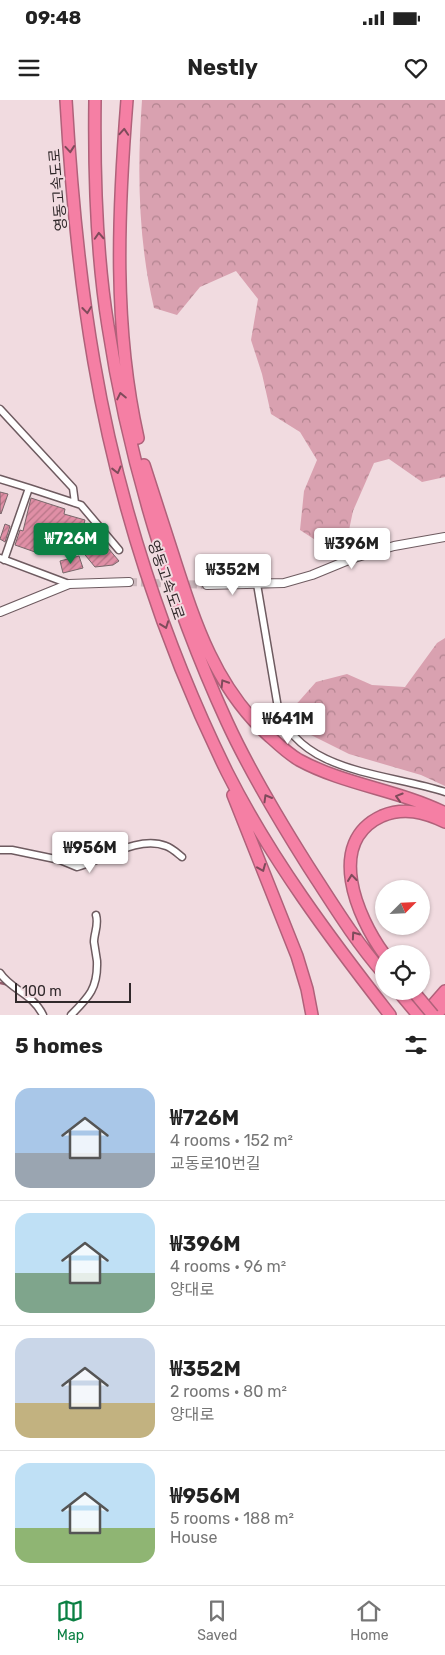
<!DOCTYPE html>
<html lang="en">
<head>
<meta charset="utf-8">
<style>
  body { margin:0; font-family:Rubik,"Noto Sans KR",sans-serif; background:#f6f6f6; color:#222; height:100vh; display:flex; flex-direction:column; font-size:19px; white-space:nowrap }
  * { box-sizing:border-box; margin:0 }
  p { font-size:16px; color:#767676 }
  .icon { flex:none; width:28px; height:28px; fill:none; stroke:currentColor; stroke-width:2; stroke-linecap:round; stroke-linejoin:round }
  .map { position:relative; height:915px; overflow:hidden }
  .drawer { display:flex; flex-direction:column; background:#fff; flex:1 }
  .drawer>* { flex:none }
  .needle { width:32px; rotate:66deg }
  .tools { position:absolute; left:375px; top:780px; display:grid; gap:10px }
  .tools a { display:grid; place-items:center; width:55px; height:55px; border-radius:50%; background:#fff; box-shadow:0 1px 4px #0004; font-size:25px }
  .scale { position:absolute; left:15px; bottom:12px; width:116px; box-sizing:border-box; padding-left:5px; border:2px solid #31292b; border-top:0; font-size:14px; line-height:18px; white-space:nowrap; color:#31292b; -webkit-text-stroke:4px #f1dbe0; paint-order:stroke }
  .price { position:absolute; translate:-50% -42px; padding:0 11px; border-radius:5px; background:#fff; color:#222; font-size:16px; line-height:32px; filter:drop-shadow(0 1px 2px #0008) }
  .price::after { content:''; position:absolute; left:50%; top:30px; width:15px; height:11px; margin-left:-8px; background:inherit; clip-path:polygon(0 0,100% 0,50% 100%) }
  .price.on { background:#0b8043; color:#fff }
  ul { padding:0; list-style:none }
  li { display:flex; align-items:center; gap:15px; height:125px; padding:0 15px }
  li+li { border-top:1px solid #e0e0e0 }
  li span { display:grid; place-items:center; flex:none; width:140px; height:100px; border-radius:15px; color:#555 }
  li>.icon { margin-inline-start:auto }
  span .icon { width:60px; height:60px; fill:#fffc; stroke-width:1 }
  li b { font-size:21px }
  h2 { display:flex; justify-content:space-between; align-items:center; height:60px; padding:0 15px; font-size:21px }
  .status { display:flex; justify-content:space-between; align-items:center; height:35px; padding:0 25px; background:#fff; direction:ltr }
  .status svg { height:14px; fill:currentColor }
  header { display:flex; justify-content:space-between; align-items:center; height:65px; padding:0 15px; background:#fff; font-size:22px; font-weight:700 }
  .menu { display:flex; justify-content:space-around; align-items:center; height:70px; border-top:1px solid #e0e0e0; background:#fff; font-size:14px; color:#767676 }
  .menu a { display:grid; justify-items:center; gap:2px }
  .menu .on { color:#0b8043 }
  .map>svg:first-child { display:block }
  .forest { fill:url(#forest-crowns) }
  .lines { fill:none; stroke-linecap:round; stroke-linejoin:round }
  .stream { stroke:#965e6e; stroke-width:2.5 }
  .building { fill:url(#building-hatch); stroke:#79676b }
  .tertiary-tunnel { stroke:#cbb7bc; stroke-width:8; stroke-dasharray:8 4; stroke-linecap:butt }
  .minor-casing { stroke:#6e5b60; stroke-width:9 }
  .tertiary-casing { stroke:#6e5b60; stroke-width:10 }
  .motorway-casing { stroke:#b0617a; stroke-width:14 }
  .minor { stroke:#fff; stroke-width:6 }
  .tertiary { stroke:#fff; stroke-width:8 }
  .motorway { stroke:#f57fa4; stroke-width:11 }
  .motorway-bridge-casing { stroke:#b0617a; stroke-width:14; stroke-linecap:butt }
  .motorway-bridge { stroke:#f57fa4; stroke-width:11 }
  .oneway { stroke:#7f4b5b }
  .labels { text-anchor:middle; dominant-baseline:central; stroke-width:4; stroke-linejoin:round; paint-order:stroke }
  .street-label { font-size:15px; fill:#31292b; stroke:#f1dbe0 }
</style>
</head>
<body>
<div class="status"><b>09:48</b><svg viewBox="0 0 49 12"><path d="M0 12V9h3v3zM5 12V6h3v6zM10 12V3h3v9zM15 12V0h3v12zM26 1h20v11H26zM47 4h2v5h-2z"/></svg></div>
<header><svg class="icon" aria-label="menu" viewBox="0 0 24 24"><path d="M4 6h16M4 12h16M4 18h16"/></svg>Nestly<svg class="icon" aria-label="heart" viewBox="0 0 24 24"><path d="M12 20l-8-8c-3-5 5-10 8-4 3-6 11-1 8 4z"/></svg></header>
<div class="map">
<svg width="445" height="915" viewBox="0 0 445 915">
  <defs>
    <pattern id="forest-crowns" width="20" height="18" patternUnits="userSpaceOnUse" patternTransform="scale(1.25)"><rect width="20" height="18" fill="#d9a1b0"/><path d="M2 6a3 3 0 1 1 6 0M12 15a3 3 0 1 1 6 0" fill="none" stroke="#b1838f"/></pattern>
    <pattern id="building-hatch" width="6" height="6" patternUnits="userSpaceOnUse" patternTransform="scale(1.25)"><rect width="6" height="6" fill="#e08fa6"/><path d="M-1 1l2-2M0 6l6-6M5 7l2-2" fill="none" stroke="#b67587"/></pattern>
  </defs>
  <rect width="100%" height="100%" fill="#f1dbe0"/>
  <path class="forest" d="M142,0H445V377L422,382L389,359L374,363L353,411L349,430L320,443L300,430L304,391L317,360L300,332L271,314L262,274L251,240L258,199L236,171L200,187L177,215L154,208C138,140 137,70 142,0Z
    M445,538V686L421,675L349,654L307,633L293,608L316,582L347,574L372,585L405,587L437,543Z"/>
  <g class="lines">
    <path class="stream" d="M0,883L9,885"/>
  </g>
  <path class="building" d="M0,392L8,394L1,414L0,413Z
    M31,398L65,409L64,414L85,420L78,446L76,444V452L38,441L35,452L15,445L20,430L23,431Z
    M5,424L10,426L5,442L0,439Z
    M97,435L119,461L113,465L95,467L81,450Z
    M79,456L83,468L63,473L60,461Z"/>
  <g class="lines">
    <path class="tertiary-tunnel" d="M129,482L207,485"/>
    <defs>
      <path id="minor" d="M0,309L73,388L75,403
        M0,379L29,388L4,460
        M29,388L81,405L119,450
        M0,458L69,484
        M257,484L278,608C299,674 389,673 445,692
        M0,750H12L60,760L77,767C103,760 138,735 166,746C172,748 177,753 182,757
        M0,873C11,890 32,893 43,915
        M71,915C89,897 98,888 97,861C96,855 95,848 94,842C94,833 99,825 96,815"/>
      <path id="tertiary" d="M207,485L284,483L312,475L351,459L394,446L445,437
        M0,512L69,484L129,482"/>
      <path id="motorway" d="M66,0C71,87 79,176 94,262C118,403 164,544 227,672C271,759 330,838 390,915
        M95,0C94,75 96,152 108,226C128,359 171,500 227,622C250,672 279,720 308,766C332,803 355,841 384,874
        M127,0C118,112 113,227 138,338
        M144,365C154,396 164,427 174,458C195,523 215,586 267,634C277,643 287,653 299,660C345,685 399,690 445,713
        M233,695L297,856L307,889L312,915
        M384,854C357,817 325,742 382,716C404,707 424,712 445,722
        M398,891L418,915
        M424,915L445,891
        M436,915L445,905"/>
    </defs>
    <use href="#minor" class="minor-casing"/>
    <use href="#tertiary" class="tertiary-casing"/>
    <use href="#motorway" class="motorway-casing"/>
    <use href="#minor" class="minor"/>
    <use href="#tertiary" class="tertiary"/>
    <use href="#motorway" class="motorway"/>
    <defs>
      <path id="motorway-bridge" d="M413,891L433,915"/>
    </defs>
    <use href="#motorway-bridge" class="motorway-bridge-casing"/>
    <use href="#motorway-bridge" class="motorway-bridge"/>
  </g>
  <defs><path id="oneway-chevron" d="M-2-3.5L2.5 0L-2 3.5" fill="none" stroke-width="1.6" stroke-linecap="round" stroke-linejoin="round" transform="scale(1.25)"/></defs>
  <g class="oneway">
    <use href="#oneway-chevron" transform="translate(124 32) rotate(-86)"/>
    <use href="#oneway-chevron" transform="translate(70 49) rotate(85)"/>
    <use href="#oneway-chevron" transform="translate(99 136) rotate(-93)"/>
    <use href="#oneway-chevron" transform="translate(87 210) rotate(83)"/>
    <use href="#oneway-chevron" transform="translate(121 296) rotate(-102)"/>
    <use href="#oneway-chevron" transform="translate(117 370) rotate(76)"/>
    <use href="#oneway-chevron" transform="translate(165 525) rotate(70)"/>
    <use href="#oneway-chevron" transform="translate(224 583) rotate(-122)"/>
    <use href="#oneway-chevron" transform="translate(399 697) rotate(-163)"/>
    <use href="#oneway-chevron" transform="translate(267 698) rotate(-120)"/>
    <use href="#oneway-chevron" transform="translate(262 768) rotate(68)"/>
    <use href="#oneway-chevron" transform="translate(352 778) rotate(-96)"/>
    <use href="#oneway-chevron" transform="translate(355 835) rotate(-125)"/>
  </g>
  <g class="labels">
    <g class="street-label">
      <text transform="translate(58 90) rotate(-95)">영동고속도로</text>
      <text transform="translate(166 480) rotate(71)">영동고속도로</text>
    </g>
  </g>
</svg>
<div class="tools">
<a><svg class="needle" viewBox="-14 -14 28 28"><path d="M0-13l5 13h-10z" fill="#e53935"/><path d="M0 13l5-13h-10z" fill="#767676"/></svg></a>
<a><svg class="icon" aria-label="locate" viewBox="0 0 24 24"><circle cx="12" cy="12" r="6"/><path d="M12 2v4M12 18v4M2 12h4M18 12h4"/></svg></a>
</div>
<div class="scale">100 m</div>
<b class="price on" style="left:71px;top:465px">₩726M</b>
<b class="price" style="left:352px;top:470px">₩396M</b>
<b class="price" style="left:233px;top:496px">₩352M</b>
<b class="price" style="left:288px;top:645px">₩641M</b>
<b class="price" style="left:90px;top:774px">₩956M</b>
</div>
<section class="drawer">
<h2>5 homes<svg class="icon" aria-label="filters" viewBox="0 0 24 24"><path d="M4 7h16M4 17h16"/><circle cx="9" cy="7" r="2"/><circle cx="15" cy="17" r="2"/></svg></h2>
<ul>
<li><span style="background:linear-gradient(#a9c7e8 65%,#9aa5b1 0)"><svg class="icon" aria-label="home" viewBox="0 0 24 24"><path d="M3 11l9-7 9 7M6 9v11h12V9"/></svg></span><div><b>₩726M</b><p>4 rooms · 152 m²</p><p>교동로10번길</p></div></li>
<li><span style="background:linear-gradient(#bfe0f5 60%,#7fa58c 0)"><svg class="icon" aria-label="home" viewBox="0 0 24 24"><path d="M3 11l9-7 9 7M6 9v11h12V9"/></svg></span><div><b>₩396M</b><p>4 rooms · 96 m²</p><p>양대로</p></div></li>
<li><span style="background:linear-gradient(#c9d6e8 65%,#c2b280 0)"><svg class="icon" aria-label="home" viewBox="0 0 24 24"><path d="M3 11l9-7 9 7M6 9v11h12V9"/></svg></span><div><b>₩352M</b><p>2 rooms · 80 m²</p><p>양대로</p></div></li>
<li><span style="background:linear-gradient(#bfe0f5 65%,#8fb573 0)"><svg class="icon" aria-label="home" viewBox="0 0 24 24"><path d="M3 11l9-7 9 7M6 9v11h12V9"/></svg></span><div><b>₩956M</b><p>5 rooms · 188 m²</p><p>House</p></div></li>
</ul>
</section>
<nav class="menu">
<a class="on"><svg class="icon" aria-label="map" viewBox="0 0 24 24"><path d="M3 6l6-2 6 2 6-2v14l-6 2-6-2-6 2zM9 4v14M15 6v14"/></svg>Map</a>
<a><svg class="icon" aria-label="saved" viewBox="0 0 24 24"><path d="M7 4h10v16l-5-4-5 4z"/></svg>Saved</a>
<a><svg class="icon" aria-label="home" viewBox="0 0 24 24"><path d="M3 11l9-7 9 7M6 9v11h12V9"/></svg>Home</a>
</nav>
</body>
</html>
